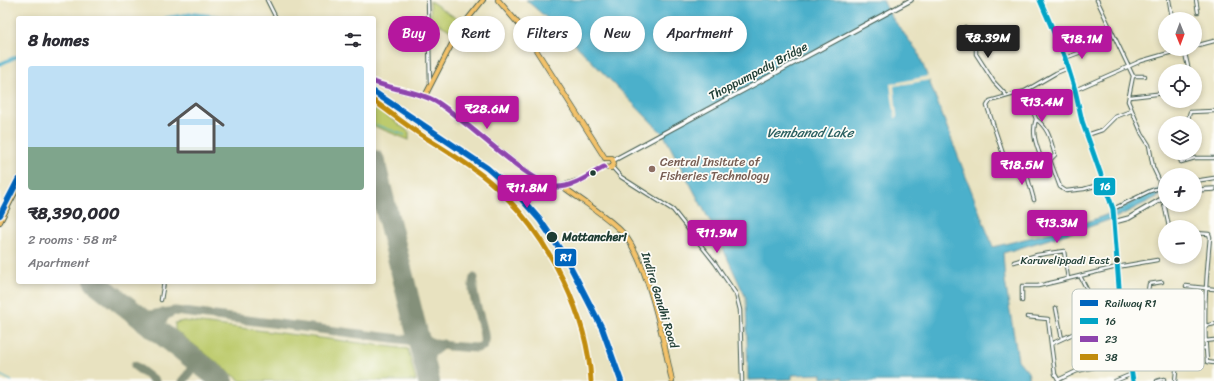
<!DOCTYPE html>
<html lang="en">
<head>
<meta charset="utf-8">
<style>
  body { margin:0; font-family:Sriracha,sans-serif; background:#f7f7f7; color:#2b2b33; height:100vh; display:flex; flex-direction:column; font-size:15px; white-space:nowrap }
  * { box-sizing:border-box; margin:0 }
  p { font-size:13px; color:#7c7c81 }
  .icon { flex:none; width:22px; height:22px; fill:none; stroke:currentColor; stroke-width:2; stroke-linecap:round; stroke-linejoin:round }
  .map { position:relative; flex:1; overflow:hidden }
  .details { position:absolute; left:16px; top:16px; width:360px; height:268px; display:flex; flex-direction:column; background:#fff; border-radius:4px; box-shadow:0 2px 6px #0003 }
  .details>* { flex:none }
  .hud { position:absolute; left:388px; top:16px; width:380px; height:36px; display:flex; gap:8px }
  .needle { width:26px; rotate:179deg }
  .buttons { position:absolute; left:1158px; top:12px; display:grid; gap:8px }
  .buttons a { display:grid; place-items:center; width:44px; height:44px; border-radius:50%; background:#fff; box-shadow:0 2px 6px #0003; font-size:20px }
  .price { position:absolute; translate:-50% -34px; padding:0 9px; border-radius:4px; background:#b5179e; color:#fff; font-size:13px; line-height:26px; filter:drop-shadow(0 1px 2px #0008) }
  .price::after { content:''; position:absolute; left:50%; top:24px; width:12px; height:9px; margin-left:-6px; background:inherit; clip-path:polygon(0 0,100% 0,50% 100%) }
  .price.selected { background:#222; color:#fff }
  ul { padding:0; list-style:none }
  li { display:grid; align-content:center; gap:8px; height:212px; padding:0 12px }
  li+li { border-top:1px solid #e1e1e2 }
  li span { display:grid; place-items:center; height:124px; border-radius:4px; color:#555 }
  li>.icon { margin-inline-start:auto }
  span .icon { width:72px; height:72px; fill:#fffc; stroke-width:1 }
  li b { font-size:17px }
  h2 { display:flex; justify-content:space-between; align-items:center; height:48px; padding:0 12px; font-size:17px }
  .pill { padding:0 14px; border-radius:18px; background:#fff; box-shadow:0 2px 6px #0003; font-size:14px; line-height:36px }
  .pill.selected { background:#b5179e; color:#fff }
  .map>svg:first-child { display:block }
  .green { fill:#bdcb6d; stroke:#6e8450 }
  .water { fill:#4cb0cb; stroke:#367680 }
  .pier { fill:#e8e2c0 }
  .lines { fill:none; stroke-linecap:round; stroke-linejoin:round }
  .stream { stroke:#4cb0cb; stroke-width:1 }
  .canal { stroke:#4cb0cb; stroke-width:3.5 }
  .taxiway { stroke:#84907a; stroke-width:9 }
  .runway { stroke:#84907a; stroke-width:22 }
  .minor-casing { stroke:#3d5649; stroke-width:4.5 }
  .tertiary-casing { stroke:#3d5649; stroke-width:5.5 }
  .secondary-casing { stroke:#3d5649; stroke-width:6 }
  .primary-casing { stroke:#3d5649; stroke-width:6 }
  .trunk-casing { stroke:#3d5649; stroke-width:6 }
  .minor { stroke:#fff; stroke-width:2.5 }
  .tertiary { stroke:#fff; stroke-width:3.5 }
  .secondary { stroke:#fae7c3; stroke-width:4 }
  .primary { stroke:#f3c26a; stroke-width:4 }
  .trunk { stroke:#f3c26a; stroke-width:4.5 }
  .bus-1-casing { stroke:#fdfcf7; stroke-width:8 }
  .bus-2-casing { stroke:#fdfcf7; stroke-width:8 }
  .bus-3-casing { stroke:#fdfcf7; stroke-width:8 }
  .bus-1 { stroke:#02a4c6; stroke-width:5 }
  .bus-2 { stroke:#8e44ad; stroke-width:5 }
  .bus-3 { stroke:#c18c0d; stroke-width:5 }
  .rail-1-casing { stroke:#fdfcf7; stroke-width:9 }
  .rail-1 { stroke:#0065bd; stroke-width:6 }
  .education-dot { fill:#8d6e63; stroke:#fdfcf7; stroke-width:1.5 }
  .bus-dot { fill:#1f3d34; stroke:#fdfcf7; stroke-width:1.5 }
  .labels { text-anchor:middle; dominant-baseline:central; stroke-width:3.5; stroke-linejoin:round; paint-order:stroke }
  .bus-label { font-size:11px; fill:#1f3d34; stroke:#fdfcf7; text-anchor:end }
  .street-label { font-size:12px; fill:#1f3d34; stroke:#fdfcf7 }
  .education-label { font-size:12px; fill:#785e54; stroke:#fdfcf7; text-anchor:start }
  .stop-label { font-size:12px; font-weight:bold; fill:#1f3d34; stroke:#fdfcf7; text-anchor:start }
  .water-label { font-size:13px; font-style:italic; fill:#2c6061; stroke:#fdfcf7 }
  .key { fill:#fdfcf7; stroke:#bac3bc; stroke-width:1 }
  .key-label { font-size:11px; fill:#1f3d34 }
  .line-badge { stroke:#fdfcf7; stroke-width:1.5 }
  .badge-label { font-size:11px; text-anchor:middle; font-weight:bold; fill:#fff }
</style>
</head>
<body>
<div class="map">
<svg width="1214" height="381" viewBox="0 0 1214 381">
  <rect width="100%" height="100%" fill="#fdfcf7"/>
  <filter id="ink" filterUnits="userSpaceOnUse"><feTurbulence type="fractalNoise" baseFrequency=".025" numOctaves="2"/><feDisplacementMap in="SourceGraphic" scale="8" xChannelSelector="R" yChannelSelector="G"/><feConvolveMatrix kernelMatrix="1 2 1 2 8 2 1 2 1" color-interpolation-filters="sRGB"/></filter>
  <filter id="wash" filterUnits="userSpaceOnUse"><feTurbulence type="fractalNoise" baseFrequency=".012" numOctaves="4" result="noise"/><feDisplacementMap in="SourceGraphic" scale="16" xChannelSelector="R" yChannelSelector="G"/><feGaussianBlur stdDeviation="0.9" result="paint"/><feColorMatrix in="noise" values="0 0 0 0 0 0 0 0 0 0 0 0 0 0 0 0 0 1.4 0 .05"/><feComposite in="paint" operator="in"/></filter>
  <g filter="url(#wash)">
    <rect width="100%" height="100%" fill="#e8e2c0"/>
    <path class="green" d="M430,1L459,20L451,31L431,19Z
      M374,106L409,132V140L374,126Z
      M184,321L408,349L416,381H241L175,330V323Z"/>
    <path class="water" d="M526,0H883L890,15L918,52L993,247L1076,226L1117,211L1150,192L1165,187V193L1117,217L1086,228L1003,253L1005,281L1018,360L1028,372L1030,381H843L842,378H822V374L792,375V379L748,380L746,298L712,225L664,135L564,33Z"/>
    <path class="pier" d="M928,76L930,80L894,86L897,117L895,118L890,84Z"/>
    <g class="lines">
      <path class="stream" d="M374,124L405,135
        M0,375L12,381"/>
      <path class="canal" d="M166,18L192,14L232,18
        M0,64L18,56"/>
      <path class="taxiway" d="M129,309L144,316L175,311L408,340L416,338L417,331
        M417,331C428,349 458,346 477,348L483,346C490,333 468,297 474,278
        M169,340C162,330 156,319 172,312
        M408,340L417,343L421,349
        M424,359L443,344
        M135,366L155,381
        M183,381L193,368V359"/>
      <path class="runway" d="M374,161L429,381
        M95,282L222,381"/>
    </g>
  </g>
  <g filter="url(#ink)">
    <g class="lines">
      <defs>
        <path id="minor" d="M267,0L276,18
          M428,0L430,83
          M1097,0L1133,76L1128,101L1142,134L1149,145L1153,167L1159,180V188
          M1169,0L1171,12L1174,19
          M1196,0L1198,12
          M965,27L976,48V54L994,82L1007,96
          M1059,43L1090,32
          M1195,46L1214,41
          M1184,49L1189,71
          M1065,58L1095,47
          M1068,68L1056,73L1025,91L990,101L987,106L1008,169L1025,168L1042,161L1050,160L1060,187L1066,191L1084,189L1105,183
          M1133,76H1145
          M1075,90L1141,61L1183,49
          M1025,91L1036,119C1031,134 1037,146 1042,161
          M1130,97L1165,93
          M1036,119C1049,129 1050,139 1055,155L1050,160
          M1187,123L1190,112L1214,111
          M1087,135L1102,130L1115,117L1131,111
          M1179,153L1181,162L1195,158H1214
          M612,167L621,177L673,210L715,263L736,294L740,310L742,381
          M1025,168L1034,200
          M1195,181L1214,178
          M1163,198L1169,227
          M1113,209L1150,191L1165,186
          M1195,233L1209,234L1210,237C1206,279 1203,320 1207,362L1214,363
          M1014,262L1037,255L1064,251L1068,279
          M1081,278L1103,320
          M1186,286L1214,289
          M161,300L164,282
          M1022,301V286H1038L1117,267L1157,260
          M1056,308L1062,339
          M1027,317L1048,319L1051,344
          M1205,326L1214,324
          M1205,341L1214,340
          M1130,358L1205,348
          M1058,380L1077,371L1094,367
          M1059,381L1055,374L1051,344L1103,320L1146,305L1149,284L1162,282
          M1115,381L1132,374
          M1157,381L1164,379
          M1175,381L1178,352"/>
        <path id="tertiary" d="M425,96L453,113L518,165L547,185L562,186
          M374,101C391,113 406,125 423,136C451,154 481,171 504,195C550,241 588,316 591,381
          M614,160L911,0
          M1195,190L1214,189
          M1114,222L1129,218L1165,197"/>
        <path id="secondary" d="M1040,0L1065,58L1075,90L1082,121L1113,209L1121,313L1126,334L1133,381"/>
        <path id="primary" d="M374,82L387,87L425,96L459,30L483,0
          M0,222L18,187"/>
        <path id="trunk" d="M498,0L522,28L605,158
          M604,167L611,168L614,164L612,158H605
          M562,186C582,201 606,215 623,233C648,261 664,343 672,381
          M562,186L585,178L604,167"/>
      </defs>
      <use href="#minor" class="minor-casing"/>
      <use href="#tertiary" class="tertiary-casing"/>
      <use href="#secondary" class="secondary-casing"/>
      <use href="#primary" class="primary-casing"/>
      <use href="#trunk" class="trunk-casing"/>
      <use href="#minor" class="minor"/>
      <use href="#tertiary" class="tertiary"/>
      <use href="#secondary" class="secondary"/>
      <use href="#primary" class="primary"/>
      <use href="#trunk" class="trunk"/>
      <defs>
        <path id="bus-1" d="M1040,0L1065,58L1075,90L1082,121L1113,209L1121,313L1126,334L1133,381"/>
        <path id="bus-2" d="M374,82C394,90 417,91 435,101C462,116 533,187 557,187C574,187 589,175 604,167"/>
        <path id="bus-3" d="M374,101C391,113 406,125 423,136C451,154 481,171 504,195C550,241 588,316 591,381"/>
      </defs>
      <use href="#bus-1" class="bus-1-casing"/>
      <use href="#bus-2" class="bus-2-casing"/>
      <use href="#bus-3" class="bus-3-casing"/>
      <use href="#bus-1" class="bus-1"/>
      <use href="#bus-2" class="bus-2"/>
      <use href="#bus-3" class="bus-3"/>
      <defs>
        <path id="rail-1" d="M374,92L487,168L518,195L540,220L566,258L602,328L621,381
          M0,215L18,180"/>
      </defs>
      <use href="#rail-1" class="rail-1-casing"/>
      <use href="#rail-1" class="rail-1"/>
    </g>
  </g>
  <circle class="education-dot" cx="652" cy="169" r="4"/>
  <g class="bus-dot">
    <circle cx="593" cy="173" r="3.5"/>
    <circle cx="552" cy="237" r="6"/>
    <circle cx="1117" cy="260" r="3.5"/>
  </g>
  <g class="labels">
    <g class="bus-label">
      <text x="1110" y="260">Karuvelippadi East</text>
    </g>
    <g class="street-label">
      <text transform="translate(758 71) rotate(-28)">Thoppumpady Bridge</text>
      <text transform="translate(660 300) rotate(73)">Indira Gandhi Road</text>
    </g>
    <g class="education-label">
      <text x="660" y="162">Central Insitute of<tspan x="660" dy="14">Fisheries Technology</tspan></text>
    </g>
    <g class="stop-label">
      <text x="562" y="237">Mattancheri</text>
    </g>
    <g class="water-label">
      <text x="810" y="132">Vembanad Lake</text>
    </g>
  </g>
  <rect x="1072" y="289" width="132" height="82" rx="6" class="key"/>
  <rect x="1080" y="300" width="18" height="6" fill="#0065bd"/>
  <rect x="1080" y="318" width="18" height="6" fill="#02a4c6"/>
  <rect x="1080" y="336" width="18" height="6" fill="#8e44ad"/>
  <rect x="1080" y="354" width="18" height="6" fill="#c18c0d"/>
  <g class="key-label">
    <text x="1105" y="307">Railway R1</text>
    <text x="1105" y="325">16</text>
    <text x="1105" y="343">23</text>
    <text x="1105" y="361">38</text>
  </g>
  <g class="line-badge">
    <rect x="1093" y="177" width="23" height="19" rx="4" fill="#02a4c6"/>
    <rect x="554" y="248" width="23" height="19" rx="4" fill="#0065bd"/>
  </g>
  <g class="badge-label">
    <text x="1105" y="190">16</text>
    <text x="566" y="261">R1</text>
  </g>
</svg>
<div class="buttons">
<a><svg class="needle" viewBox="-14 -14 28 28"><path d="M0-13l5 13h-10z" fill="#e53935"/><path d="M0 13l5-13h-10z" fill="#7c7c81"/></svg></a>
<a><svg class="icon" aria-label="locate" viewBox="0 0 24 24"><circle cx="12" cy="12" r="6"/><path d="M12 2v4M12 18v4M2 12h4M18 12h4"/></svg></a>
<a><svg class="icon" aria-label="layers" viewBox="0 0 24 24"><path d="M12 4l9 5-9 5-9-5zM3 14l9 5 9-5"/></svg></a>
<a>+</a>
<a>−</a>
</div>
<b class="price selected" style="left:988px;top:59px">₹8.39M</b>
<b class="price" style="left:1082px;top:60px">₹18.1M</b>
<b class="price" style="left:1042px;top:123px">₹13.4M</b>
<b class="price" style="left:487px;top:130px">₹28.6M</b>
<b class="price" style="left:1022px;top:186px">₹18.5M</b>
<b class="price" style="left:527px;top:209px">₹11.8M</b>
<b class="price" style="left:1057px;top:244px">₹13.3M</b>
<b class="price" style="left:717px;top:254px">₹11.9M</b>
<div class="hud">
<a class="pill selected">Buy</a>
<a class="pill">Rent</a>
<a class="pill">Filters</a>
<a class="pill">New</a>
<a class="pill">Apartment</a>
</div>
<section class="details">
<h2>8 homes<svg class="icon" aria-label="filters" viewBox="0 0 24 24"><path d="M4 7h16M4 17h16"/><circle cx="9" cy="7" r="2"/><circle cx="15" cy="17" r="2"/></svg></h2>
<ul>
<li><span style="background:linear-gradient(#bfe0f5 65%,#7fa58c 0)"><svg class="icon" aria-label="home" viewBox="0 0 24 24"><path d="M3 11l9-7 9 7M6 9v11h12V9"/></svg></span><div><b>₹8,390,000</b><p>2 rooms · 58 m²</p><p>Apartment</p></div></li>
</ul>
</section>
</div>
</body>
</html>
